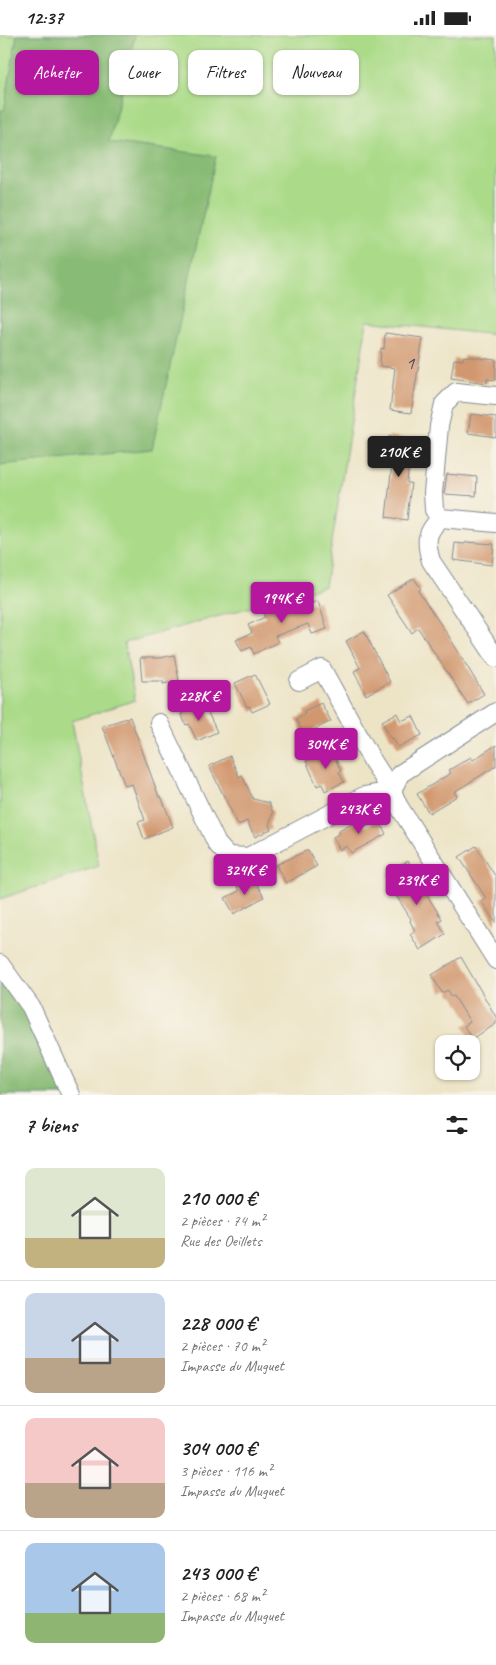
<!DOCTYPE html>
<html lang="fr">
<head>
<meta charset="utf-8">
<style>
  body { margin:0; font-family:Caveat,sans-serif; background:#f6f6f6; color:#222; height:100vh; display:flex; flex-direction:column; font-size:19px; white-space:nowrap }
  * { box-sizing:border-box; margin:0 }
  p { font-size:16px; color:#767676 }
  .icon { flex:none; width:28px; height:28px; fill:none; stroke:currentColor; stroke-width:2; stroke-linecap:round; stroke-linejoin:round }
  .map { position:relative; height:1060px; overflow:hidden }
  .panel { display:flex; flex-direction:column; background:#fff; flex:1 }
  .panel>* { flex:none }
  .guide { position:absolute; left:15px; top:15px; width:466px; height:45px; display:flex; gap:10px }
  .controls { position:absolute; left:435px; top:1000px; display:grid; gap:10px }
  .controls a { display:grid; place-items:center; width:45px; height:45px; border-radius:10px; background:#fff; box-shadow:0 1px 4px #0004; font-size:25px }
  .price { position:absolute; translate:-50% -42px; padding:0 11px; border-radius:5px; background:#b5179e; color:#fff; font-size:16px; line-height:32px; filter:drop-shadow(0 1px 2px #0008) }
  .price::after { content:''; position:absolute; left:50%; top:30px; width:15px; height:11px; margin-left:-8px; background:inherit; clip-path:polygon(0 0,100% 0,50% 100%) }
  .price.current { background:#222; color:#fff }
  ul { padding:0; list-style:none }
  li { display:flex; align-items:center; gap:15px; height:125px; padding:0 25px }
  li+li { border-top:1px solid #e0e0e0 }
  li span { display:grid; place-items:center; flex:none; width:140px; height:100px; border-radius:10px; color:#555 }
  li>.icon { margin-inline-start:auto }
  span .icon { width:60px; height:60px; fill:#fffc; stroke-width:1 }
  li b { font-size:21px }
  h2 { display:flex; justify-content:space-between; align-items:center; height:60px; padding:0 25px; font-size:21px }
  .tag { padding:0 18px; border-radius:10px; background:#fff; box-shadow:0 1px 4px #0004; font-size:18px; line-height:45px }
  .tag.current { background:#b5179e; color:#fff }
  .status { display:flex; justify-content:space-between; align-items:center; height:35px; padding:0 25px; background:#fff; direction:ltr }
  .status svg { height:14px; fill:currentColor }
  .map>svg:first-child { display:block }
  .green { fill:#abdb89; stroke:#638574 }
  .forest { fill:#88bb75; stroke:#52756a }
  .building { fill:#d1976e }
  .lines { fill:none; stroke-linecap:round; stroke-linejoin:round }
  .minor-casing { stroke:#848a92; stroke-width:20 }
  .minor { stroke:#fff; stroke-width:18 }
  .labels { text-anchor:middle; dominant-baseline:central; stroke-width:4; stroke-linejoin:round; paint-order:stroke }
  .number-label { font-size:19px; fill:#484962 }
</style>
</head>
<body>
<div class="status"><b>12:37</b><svg viewBox="0 0 49 12"><path d="M0 12V9h3v3zM5 12V6h3v6zM10 12V3h3v9zM15 12V0h3v12zM26 1h20v11H26zM47 4h2v5h-2z"/></svg></div>
<div class="map">
<svg width="496" height="1060" viewBox="0 0 496 1060">
  <rect width="100%" height="100%" fill="#f7f3e8"/>
  <filter id="ink" filterUnits="userSpaceOnUse"><feTurbulence type="fractalNoise" baseFrequency=".02" numOctaves="2"/><feDisplacementMap in="SourceGraphic" scale="10" xChannelSelector="R" yChannelSelector="G"/><feConvolveMatrix kernelMatrix="1 2 1 2 8 2 1 2 1" color-interpolation-filters="sRGB"/></filter>
  <filter id="wash" filterUnits="userSpaceOnUse"><feTurbulence type="fractalNoise" baseFrequency=".0096" numOctaves="4" result="noise"/><feDisplacementMap in="SourceGraphic" scale="20" xChannelSelector="R" yChannelSelector="G"/><feGaussianBlur stdDeviation="1.12" result="paint"/><feColorMatrix in="noise" values="0 0 0 0 0 0 0 0 0 0 0 0 0 0 0 0 0 1.4 0 .05"/><feComposite in="paint" operator="in"/></filter>
  <g filter="url(#wash)">
    <rect width="100%" height="100%" fill="#ede4c6"/>
    <path class="green" d="M0,0H496V300L367,286L325,551L124,608L135,665L72,686L99,831L0,864Z"/>
    <path class="forest" d="M17,0H135L109,107L216,121L152,414L0,430V76L4,75Z
      M0,928L75,1060H0Z"/>
    <g id="blocks">
      <path class="building" d="M385,298L423,303L411,378L390,375L395,333L380,331L381,313L384,314Z
        M464,321L496,325V345L487,344V348L451,343L454,324L463,325Z
        M471,379L496,382V402L468,398Z
        M389,401L411,405L407,448H411L407,485L386,482L392,429L386,428Z
        M447,439L477,442L476,461L444,459Z
        M466,507L494,509L492,530L453,525L455,508L465,509Z
        M414,543L421,554L418,556L448,600L484,659L468,669L418,593L412,598L387,560Z
        M303,564L305,570L318,566L327,594L312,599L308,589L275,601L278,607L254,619L251,612L242,616L236,605L252,598L248,590L265,582L262,575Z
        M364,596L390,647L366,660L354,636L360,633L346,606Z
        M174,620L179,646L163,649V646H142L140,623H159Z
        M255,639L270,669L252,677L249,671L247,672L235,648Z
        M203,667L217,697L197,706L189,689L186,690L181,679Z
        M321,668L331,686L304,700L296,684L305,679L304,676Z
        M397,678L401,686L413,681L422,700L398,712L393,703L391,704L382,686Z
        M130,682L159,762L161,761L173,792L144,804L138,787L145,785L132,749L125,751L102,691Z
        M496,710V731L454,757L457,761L429,778L417,759L451,738L449,735L471,722L473,725Z
        M331,714L341,736L339,737L344,747L325,756L322,749L317,751L306,726Z
        M230,721L239,742L242,740L253,764L269,768L273,778L269,790L271,794L255,802L247,786L238,790L209,731Z
        M361,784L365,792L379,785L386,799L351,818L347,811L340,815L333,802L340,798L339,796Z
        M476,811L496,842V888L481,866L486,863L459,822Z
        M308,815L317,831L286,848L276,830Z
        M408,826L418,841L416,843L442,884L438,886L445,899L420,915L410,899L415,896L410,886L411,884L392,854L396,851L388,839Z
        M253,843L264,862L234,879L225,863L239,856L237,852Z
        M461,922L496,982V989L472,1004L464,991L470,987L454,961L452,962L448,955L442,958L432,940Z"/>
    </g>
  </g>
  <g filter="url(#ink)">
    <use href="#blocks" fill-opacity="0" stroke="#848a92" stroke-width="1"/>
    <g class="lines">
      <defs>
        <path id="minor" d="M496,361L456,357L444,369L439,391L433,458L434,475L441,483C426,497 425,506 431,526L496,623
          M441,483L496,488
          M299,646L322,634L372,725L392,756L398,770L496,925
          M159,688L217,809L228,821L248,822L364,761L392,756
          M392,756L400,739L496,677
          M0,929L31,972L71,1060"/>
      </defs>
      <use href="#minor" class="minor-casing"/>
      <use href="#minor" class="minor"/>
    </g>
  </g>
  <g class="labels">
    <g class="number-label">
      <text x="410" y="328">1</text>
    </g>
  </g>
</svg>
<div class="controls">
<a><svg class="icon" aria-label="locate" viewBox="0 0 24 24"><circle cx="12" cy="12" r="6"/><path d="M12 2v4M12 18v4M2 12h4M18 12h4"/></svg></a>
</div>
<b class="price current" style="left:399px;top:443px">210K €</b>
<b class="price" style="left:282px;top:589px">194K €</b>
<b class="price" style="left:199px;top:687px">228K €</b>
<b class="price" style="left:326px;top:735px">304K €</b>
<b class="price" style="left:359px;top:800px">243K €</b>
<b class="price" style="left:245px;top:861px">324K €</b>
<b class="price" style="left:417px;top:871px">239K €</b>
<div class="guide">
<a class="tag current">Acheter</a>
<a class="tag">Louer</a>
<a class="tag">Filtres</a>
<a class="tag">Nouveau</a>
</div>
</div>
<section class="panel">
<h2>7 biens<svg class="icon" aria-label="filters" viewBox="0 0 24 24"><path d="M4 7h16M4 17h16"/><circle cx="9" cy="7" r="2"/><circle cx="15" cy="17" r="2"/></svg></h2>
<ul>
<li><span style="background:linear-gradient(#dfe7d0 70%,#c2b280 0)"><svg class="icon" aria-label="home" viewBox="0 0 24 24"><path d="M3 11l9-7 9 7M6 9v11h12V9"/></svg></span><div><b>210 000 €</b><p>2 pièces · 74 m²</p><p>Rue des Oeillets</p></div></li>
<li><span style="background:linear-gradient(#c9d6e8 65%,#b9a48a 0)"><svg class="icon" aria-label="home" viewBox="0 0 24 24"><path d="M3 11l9-7 9 7M6 9v11h12V9"/></svg></span><div><b>228 000 €</b><p>2 pièces · 70 m²</p><p>Impasse du Muguet</p></div></li>
<li><span style="background:linear-gradient(#f6c9c9 65%,#b9a48a 0)"><svg class="icon" aria-label="home" viewBox="0 0 24 24"><path d="M3 11l9-7 9 7M6 9v11h12V9"/></svg></span><div><b>304 000 €</b><p>3 pièces · 116 m²</p><p>Impasse du Muguet</p></div></li>
<li><span style="background:linear-gradient(#a9c7e8 70%,#8fb573 0)"><svg class="icon" aria-label="home" viewBox="0 0 24 24"><path d="M3 11l9-7 9 7M6 9v11h12V9"/></svg></span><div><b>243 000 €</b><p>2 pièces · 68 m²</p><p>Impasse du Muguet</p></div></li>
</ul>
</section>
</body>
</html>
